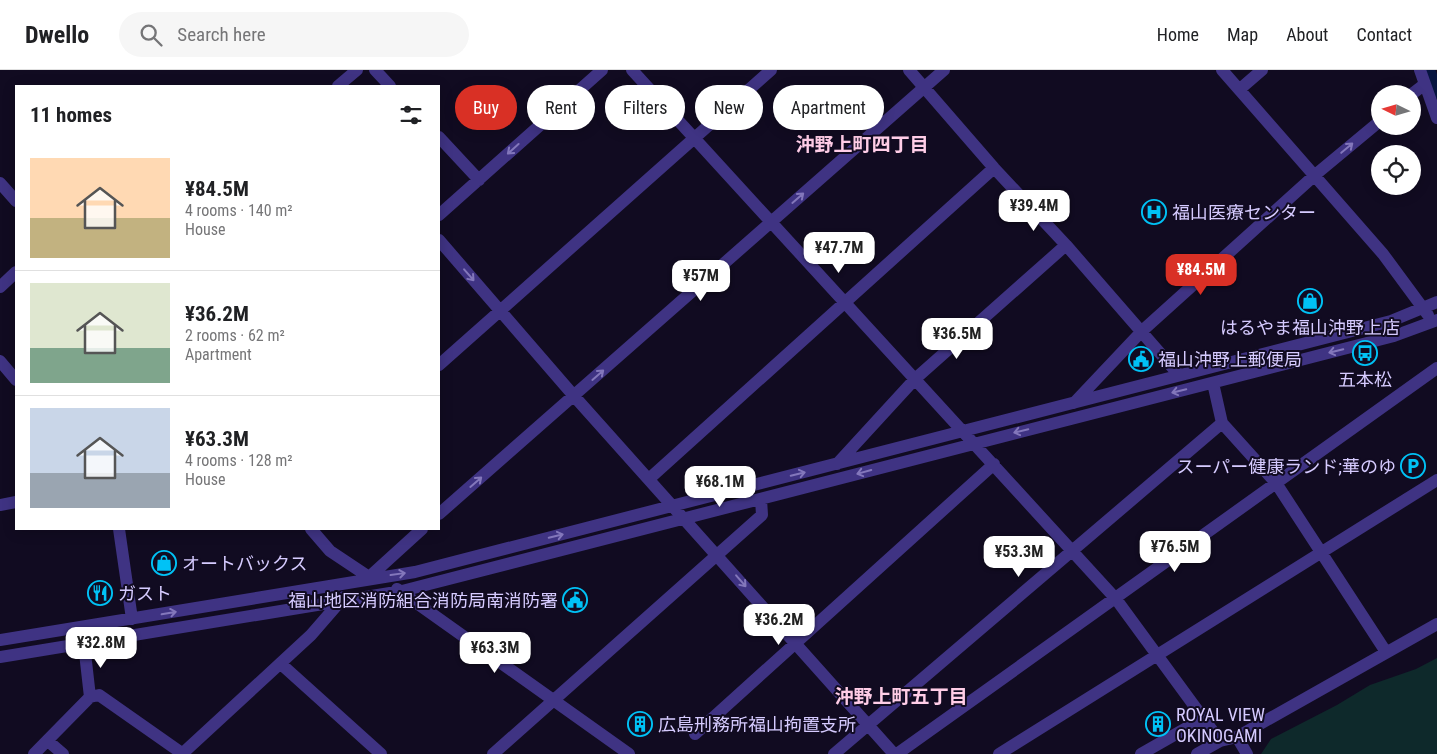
<!DOCTYPE html>
<html lang="en">
<head>
<meta charset="utf-8">
<style>
  body { margin:0; font-family:"Roboto Condensed","Noto Sans JP",sans-serif; background:#f6f6f6; color:#202124; height:100vh; display:flex; flex-direction:column; font-size:19px; white-space:nowrap }
  * { box-sizing:border-box; margin:0 }
  p { font-size:16px; color:#757577 }
  .icon { flex:none; width:28px; height:28px; fill:none; stroke:currentColor; stroke-width:2; stroke-linecap:round; stroke-linejoin:round }
  .map { position:relative; flex:1; overflow:hidden }
  .panel { position:absolute; left:15px; top:15px; width:425px; height:445px; display:flex; flex-direction:column; background:#fff; border-radius:0px; box-shadow:0 2px 12px #0003 }
  .panel>* { flex:none }
  .hud { position:absolute; left:455px; top:15px; width:475px; height:45px; display:flex; gap:10px }
  .needle { width:32px; rotate:275deg }
  .tools { position:absolute; left:1371px; top:15px; display:grid; gap:10px }
  .tools a { display:grid; place-items:center; width:50px; height:50px; border-radius:50%; background:#fff; box-shadow:0 2px 12px #0003; font-size:25px }
  .price { position:absolute; translate:-50% -42px; padding:0 11px; border-radius:10px; background:#fff; color:#222; font-size:16px; line-height:32px; filter:drop-shadow(0 1px 2px #0008) }
  .price::after { content:''; position:absolute; left:50%; top:30px; width:15px; height:11px; margin-left:-8px; background:inherit; clip-path:polygon(0 0,100% 0,50% 100%) }
  .price.active { background:#d93025; color:#fff }
  ul { padding:0; list-style:none }
  li { display:flex; align-items:center; gap:15px; height:125px; padding:0 15px }
  li+li { border-top:1px solid #e0e0e0 }
  li span { display:grid; place-items:center; flex:none; width:140px; height:100px; border-radius:0px; color:#555 }
  li>.icon { margin-inline-start:auto }
  span .icon { width:60px; height:60px; fill:#fffc; stroke-width:1 }
  li b { font-size:21px }
  h2 { display:flex; justify-content:space-between; align-items:center; height:60px; padding:0 15px; font-size:21px }
  .chip { padding:0 18px; border-radius:22px; background:#fff; box-shadow:0 2px 12px #0003; font-size:18px; line-height:45px }
  .chip.active { background:#d93025; color:#fff }
  header { display:flex; align-items:center; gap:30px; box-sizing:border-box; height:70px; padding:0 25px; background:#fff; border-bottom:1px solid #e0e0e0 }
  header strong { font-size:24px }
  nav { display:flex; gap:28px; margin-inline-start:auto; font-size:18px }
  .search { width:350px; height:45px; background:#f6f6f6; display:flex; align-items:center; gap:12px; box-sizing:border-box; padding:0 18px; border-radius:28px; color:#757577; font-size:19px }
  .map>svg:first-child { display:block }
  .green { fill:#0e292b }
  .lines { fill:none; stroke-linecap:round; stroke-linejoin:round }
  .canal { stroke:#06143f; stroke-width:12 }
  .minor { stroke:#3f3383; stroke-width:12 }
  .oneway { stroke:#8377bb }
  .labels { text-anchor:middle; dominant-baseline:central; stroke-width:4; stroke-linejoin:round; paint-order:stroke }
  .poi-label { font-size:18px; fill:#d6cbff; stroke:#110b21; text-anchor:start }
  .neighbourhood-label { font-size:19px; font-weight:bold; fill:#ffcde7; stroke:#110b21 }
</style>
</head>
<body>
<header>
<strong>Dwello</strong>
<div class="search"><svg class="icon" aria-label="search" viewBox="0 0 24 24"><circle cx="10" cy="10" r="6"/><path d="M15 15l6 6"/></svg>Search here</div>
<nav><a>Home</a><a>Map</a><a>About</a><a>Contact</a></nav>
</header>
<div class="map">
<svg width="1437" height="684" viewBox="0 0 1437 684">
  <rect width="100%" height="100%" fill="#110b21"/>
  <path class="green" d="M1437,588V684H1261L1271,669L1337,635L1370,615L1416,599Z"/>
  <g class="lines">
    <path class="canal" d="M1429,0L1437,22"/>
    <path class="minor" d="M375,0L390,16
      M632,0L1116,529L1220,671
      M909,0L994,98L1066,175L1179,305
      M1222,0L1383,184L1428,245
      M1420,0L1437,48
      M338,16L357,0
      M1240,19L1262,0
      M1412,24L1425,14
      M439,67L479,110
      M0,113L16,131
      M439,145L602,0
      M439,170L574,326L894,684
      M0,217L16,202
      M0,291L16,310
      M439,295L771,0
      M1213,313L1222,353L1276,413L1386,582
      M1074,333L1142,261L1315,105L1380,51
      M837,394L915,309L1066,175
      M650,408L994,98
      M0,435L16,432
      M439,444L944,0
      M119,459L132,549
      M311,459L330,481L372,509
      M367,509L422,459
      M397,519L629,684
      M0,570L415,502L1391,251L1437,232
      M84,574L90,627
      M0,587L402,521L1394,266L1437,250
      M281,594L381,684
      M695,664L994,394
      M1237,667L1247,684
      M48,671L63,684
      M34,684L90,627L99,625L183,684
      M182,684L311,565L344,527
      M493,684L762,445L761,429
      M834,684L1222,353
      M897,684L1437,298
      M999,684L1437,410
      M1141,684L1204,648
      M1197,684L1220,671L1237,667L1437,554"/>
  </g>
  <defs><path id="oneway-shaft" d="M-6 0H5M1.5-3L5.5 0L1.5 3" fill="none" stroke-width="1.6" stroke-linecap="round" stroke-linejoin="round" transform="scale(1.25)"/></defs>
  <g class="oneway">
    <use href="#oneway-shaft" transform="translate(1347 78) rotate(-40)"/>
    <use href="#oneway-shaft" transform="translate(513 79) rotate(138)"/>
    <use href="#oneway-shaft" transform="translate(798 128) rotate(-41)"/>
    <use href="#oneway-shaft" transform="translate(469 205) rotate(49)"/>
    <use href="#oneway-shaft" transform="translate(1336 281) rotate(166)"/>
    <use href="#oneway-shaft" transform="translate(598 305) rotate(-41)"/>
    <use href="#oneway-shaft" transform="translate(1179 321) rotate(166)"/>
    <use href="#oneway-shaft" transform="translate(1021 361) rotate(166)"/>
    <use href="#oneway-shaft" transform="translate(864 402) rotate(165)"/>
    <use href="#oneway-shaft" transform="translate(798 404) rotate(-14)"/>
    <use href="#oneway-shaft" transform="translate(476 412) rotate(-41)"/>
    <use href="#oneway-shaft" transform="translate(556 466) rotate(-14)"/>
    <use href="#oneway-shaft" transform="translate(398 504) rotate(-8)"/>
    <use href="#oneway-shaft" transform="translate(741 511) rotate(49)"/>
    <use href="#oneway-shaft" transform="translate(169 543) rotate(-10)"/>
  </g>
  <defs>
    <symbol id="hospital-ring" viewBox="-11 -11 22 22"><circle r="9.5" fill="#110b21" stroke="#00c2f6" stroke-width="1.5"/><path d="M-5-5h3v3.5h4V-5h3V5h-3V1.5h-4V5h-3Z" fill="#00c2f6"/></symbol>
    <symbol id="shop-ring" viewBox="-11 -11 22 22"><circle r="9.5" fill="#110b21" stroke="#00c2f6" stroke-width="1.5"/><path d="M-5-2.5h2.3a2.7 3.5 0 0 1 5.4 0H5L5.5 6h-11ZM-1.5-2.5h3a1.5 2.3 0 0 0-3 0Z" fill="#00c2f6"/></symbol>
    <symbol id="bus-ring" viewBox="-11 -11 22 22"><circle r="9.5" fill="#110b21" stroke="#00c2f6" stroke-width="1.5"/><path d="M-5-6H5V4H4V6H2V4H-2V6H-4V4H-5ZM-3.5-4V0h7V-4ZM-3.5 1.2v1.5H-2V1.2ZM2 1.2v1.5H3.5V1.2Z" fill="#00c2f6"/></symbol>
    <symbol id="civic-ring" viewBox="-11 -11 22 22"><circle r="9.5" fill="#110b21" stroke="#00c2f6" stroke-width="1.5"/><path d="M-.6-6.5H3V-4.5H.6V-3L4-1V1h2V6H-6V1h2V-1L-.6-3ZM-1.2 2.5V6h2.4V2.5Z" fill="#00c2f6"/></symbol>
    <symbol id="parking-ring" viewBox="-11 -11 22 22"><circle r="9.5" fill="#110b21" stroke="#00c2f6" stroke-width="1.5"/><path d="M-3.5-5.5H1a3.5 3.5 0 0 1 0 7H-1V5.5H-3.5ZM-1-3.4V-.6H.8a1.4 1.4 0 0 0 0-2.8Z" fill="#00c2f6"/></symbol>
    <symbol id="restaurant-ring" viewBox="-11 -11 22 22"><circle r="9.5" fill="#110b21" stroke="#00c2f6" stroke-width="1.5"/><path d="M-5-6h1v4h1v-4h1v4h1v-4h1v5L-1.5 .5V6h-2V.5L-5-1ZM5-6V6H3V1.5H1.5Q1.5-4 5-6Z" fill="#00c2f6"/></symbol>
    <symbol id="building-ring" viewBox="-11 -11 22 22"><circle r="9.5" fill="#110b21" stroke="#00c2f6" stroke-width="1.5"/><path d="M-4-6H4V6H1V3H-1V6H-4ZM-2.5-4.3h1.7v1.8h-1.7ZM.8-4.3h1.7v1.8H.8ZM-2.5-1h1.7V.8h-1.7ZM.8-1h1.7V.8H.8Z" fill="#00c2f6"/></symbol>
  </defs>
  <g fill-rule="evenodd">
    <use href="#hospital-ring" x="1140" y="128" width="28" height="28"/>
    <use href="#shop-ring" x="1296" y="217" width="28" height="28"/>
    <use href="#bus-ring" x="1351" y="269" width="28" height="28"/>
    <use href="#civic-ring" x="1127" y="275" width="28" height="28"/>
    <use href="#parking-ring" x="1399" y="382" width="28" height="28"/>
    <use href="#shop-ring" x="150" y="479" width="28" height="28"/>
    <use href="#restaurant-ring" x="86" y="509" width="28" height="28"/>
    <use href="#civic-ring" x="561" y="516" width="28" height="28"/>
    <use href="#building-ring" x="626" y="640" width="28" height="28"/>
    <use href="#building-ring" x="1144" y="640" width="28" height="28"/>
  </g>
  <g class="labels">
    <g class="poi-label">
      <text x="1172" y="142">福山医療センター</text>
      <text x="1310" y="257" text-anchor="middle">はるやま福山沖野上店</text>
      <text x="1158" y="289">福山沖野上郵便局</text>
      <text x="1365" y="309" text-anchor="middle">五本松</text>
      <text x="1396" y="396" text-anchor="end">スーパー健康ランド;華のゆ</text>
      <text x="182" y="493">オートバックス</text>
      <text x="118" y="523">ガスト</text>
      <text x="558" y="530" text-anchor="end">福山地区消防組合消防局南消防署</text>
      <text x="1176" y="644">ROYAL VIEW<tspan x="1176" dy="21">OKINOGAMI</tspan></text>
      <text x="658" y="654">広島刑務所福山拘置支所</text>
    </g>
    <g class="neighbourhood-label">
      <text x="862" y="74">沖野上町四丁目</text>
      <text x="901" y="626">沖野上町五丁目</text>
    </g>
  </g>
</svg>
<div class="tools">
<a><svg class="needle" viewBox="-14 -14 28 28"><path d="M0-13l5 13h-10z" fill="#e53935"/><path d="M0 13l5-13h-10z" fill="#757577"/></svg></a>
<a><svg class="icon" aria-label="locate" viewBox="0 0 24 24"><circle cx="12" cy="12" r="6"/><path d="M12 2v4M12 18v4M2 12h4M18 12h4"/></svg></a>
</div>
<b class="price" style="left:1034px;top:162px">¥39.4M</b>
<b class="price" style="left:839px;top:204px">¥47.7M</b>
<b class="price active" style="left:1201px;top:226px">¥84.5M</b>
<b class="price" style="left:701px;top:232px">¥57M</b>
<b class="price" style="left:957px;top:290px">¥36.5M</b>
<b class="price" style="left:720px;top:438px">¥68.1M</b>
<b class="price" style="left:1175px;top:503px">¥76.5M</b>
<b class="price" style="left:1019px;top:508px">¥53.3M</b>
<b class="price" style="left:779px;top:576px">¥36.2M</b>
<b class="price" style="left:101px;top:599px">¥32.8M</b>
<b class="price" style="left:495px;top:604px">¥63.3M</b>
<div class="hud">
<a class="chip active">Buy</a>
<a class="chip">Rent</a>
<a class="chip">Filters</a>
<a class="chip">New</a>
<a class="chip">Apartment</a>
</div>
<section class="panel">
<h2>11 homes<svg class="icon" aria-label="filters" viewBox="0 0 24 24"><path d="M4 7h16M4 17h16"/><circle cx="9" cy="7" r="2"/><circle cx="15" cy="17" r="2"/></svg></h2>
<ul>
<li><span style="background:linear-gradient(#ffd9b3 60%,#c2b280 0)"><svg class="icon" aria-label="home" viewBox="0 0 24 24"><path d="M3 11l9-7 9 7M6 9v11h12V9"/></svg></span><div><b>¥84.5M</b><p>4 rooms · 140 m²</p><p>House</p></div></li>
<li><span style="background:linear-gradient(#dfe7d0 65%,#7fa58c 0)"><svg class="icon" aria-label="home" viewBox="0 0 24 24"><path d="M3 11l9-7 9 7M6 9v11h12V9"/></svg></span><div><b>¥36.2M</b><p>2 rooms · 62 m²</p><p>Apartment</p></div></li>
<li><span style="background:linear-gradient(#c9d6e8 65%,#9aa5b1 0)"><svg class="icon" aria-label="home" viewBox="0 0 24 24"><path d="M3 11l9-7 9 7M6 9v11h12V9"/></svg></span><div><b>¥63.3M</b><p>4 rooms · 128 m²</p><p>House</p></div></li>
</ul>
</section>
</div>
</body>
</html>
